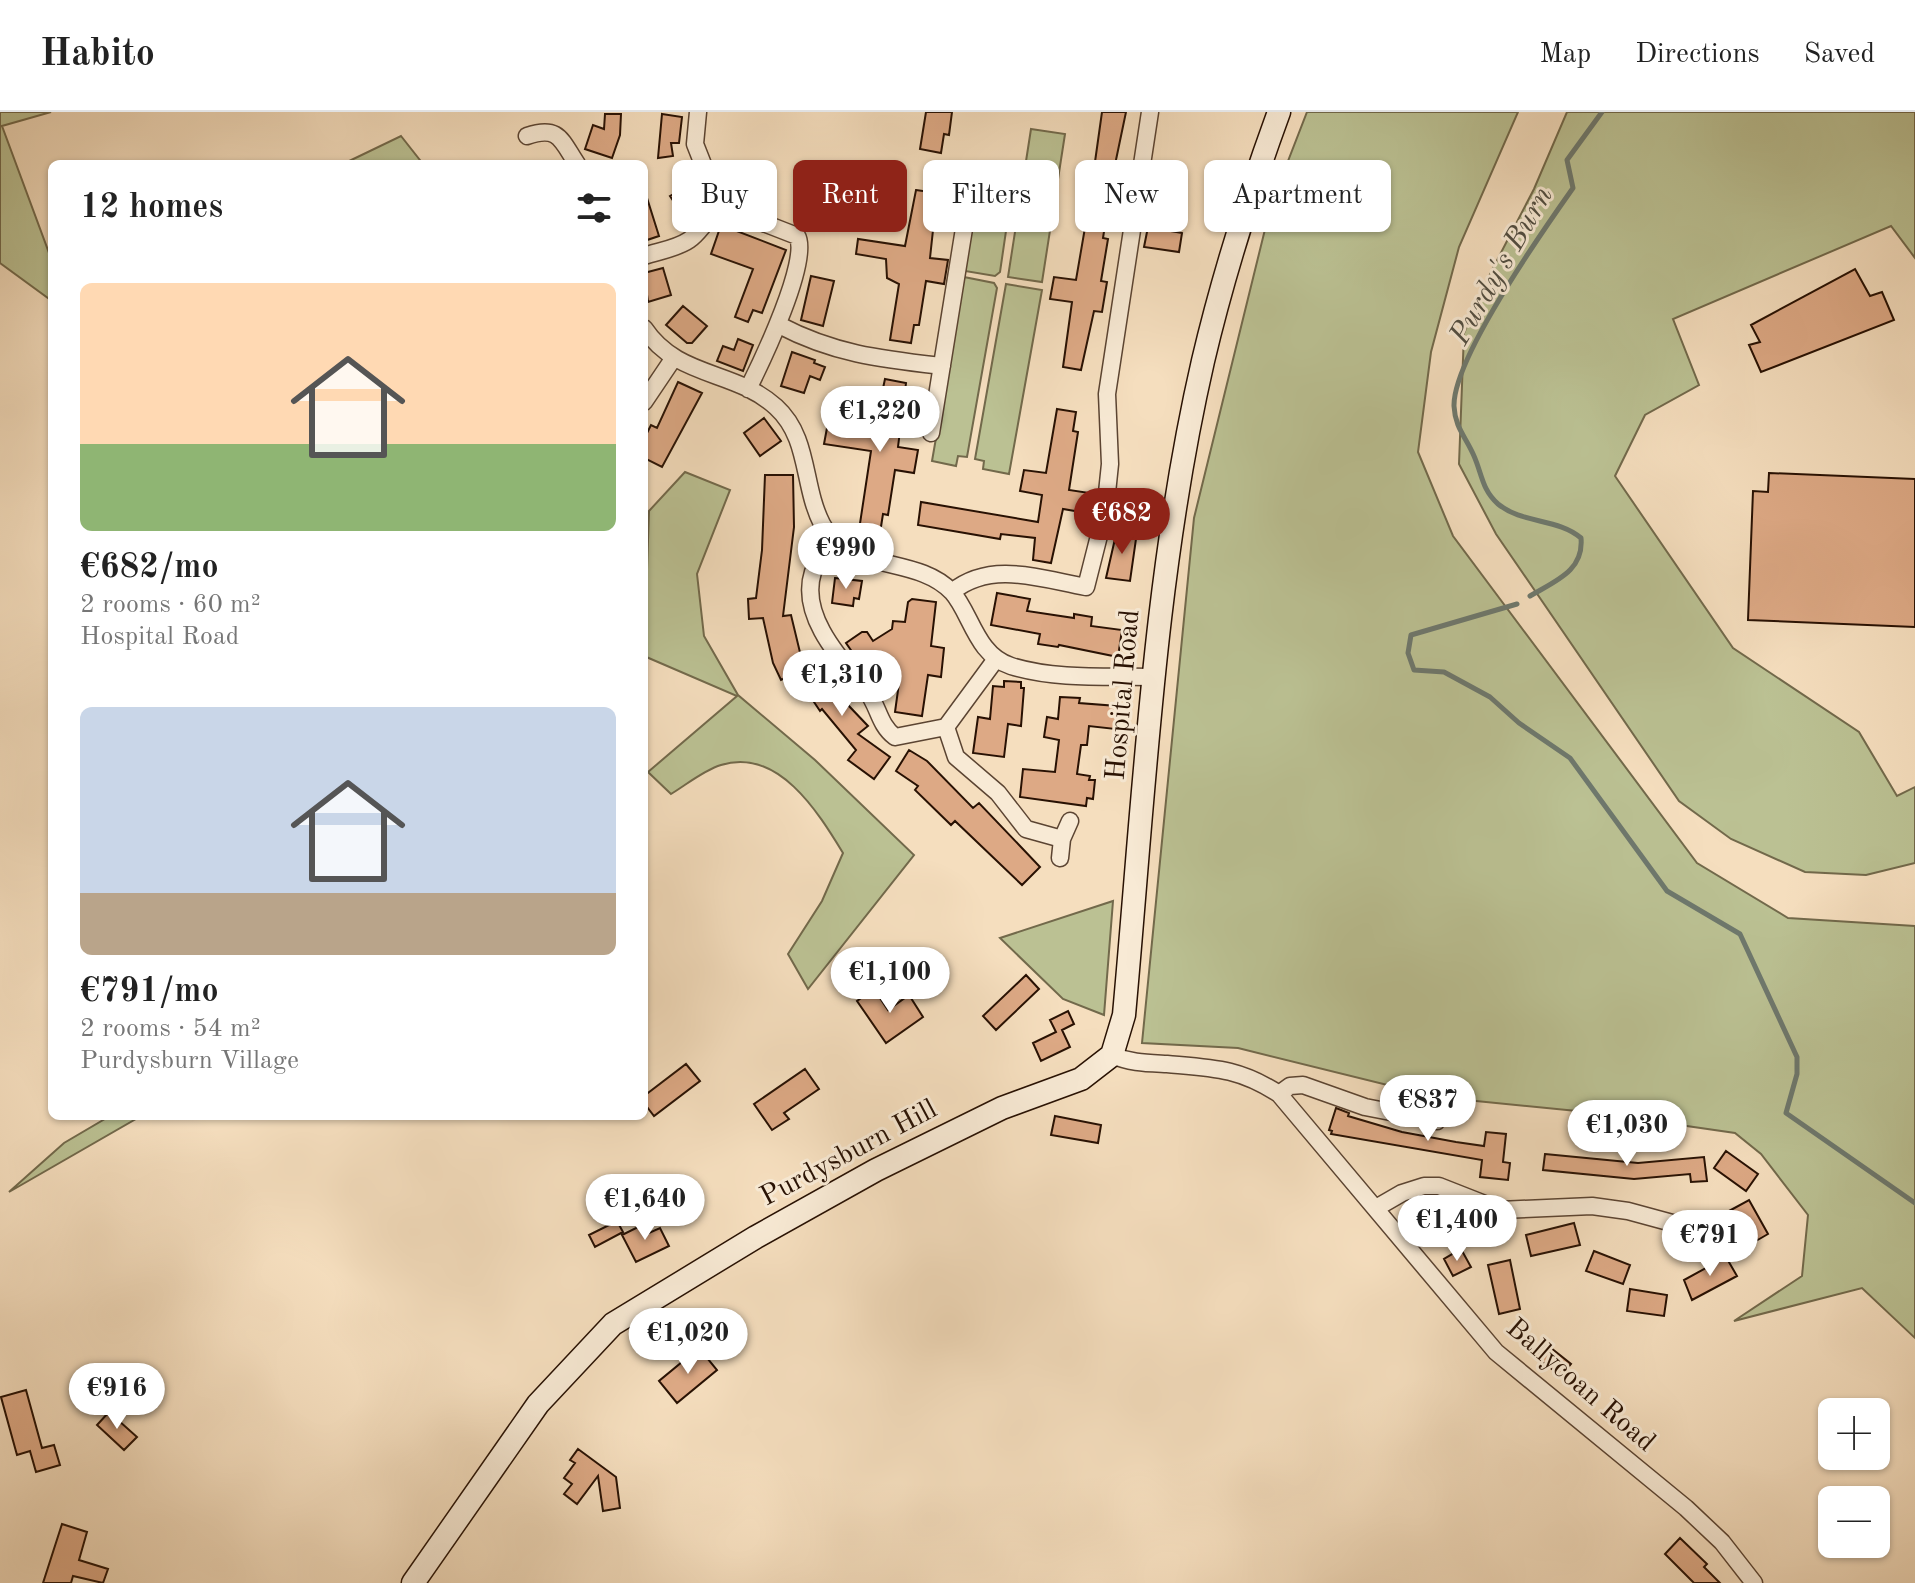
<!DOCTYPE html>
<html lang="en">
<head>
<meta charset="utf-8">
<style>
  body { margin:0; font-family:"Old Standard TT",serif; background:#f2f2f2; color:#222; height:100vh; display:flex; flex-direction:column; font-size:30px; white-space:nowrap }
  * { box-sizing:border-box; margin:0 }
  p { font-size:26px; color:#767676 }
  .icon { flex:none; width:44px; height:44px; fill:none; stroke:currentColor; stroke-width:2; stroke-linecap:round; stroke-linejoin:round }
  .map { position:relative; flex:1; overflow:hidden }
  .panel { position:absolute; left:48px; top:48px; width:600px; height:960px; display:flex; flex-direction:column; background:#fff; border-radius:12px; box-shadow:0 2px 6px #0004 }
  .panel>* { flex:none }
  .banner { position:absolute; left:672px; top:48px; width:760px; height:72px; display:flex; gap:16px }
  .buttons { position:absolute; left:1818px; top:1286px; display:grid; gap:16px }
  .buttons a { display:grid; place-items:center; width:72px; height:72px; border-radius:12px; background:#fff; box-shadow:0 2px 6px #0004; font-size:40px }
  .price { position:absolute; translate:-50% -68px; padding:0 18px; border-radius:28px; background:#fff; color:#222; font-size:26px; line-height:52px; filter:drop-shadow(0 2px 4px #0008) }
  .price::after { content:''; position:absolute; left:50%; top:48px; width:24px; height:18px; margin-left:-12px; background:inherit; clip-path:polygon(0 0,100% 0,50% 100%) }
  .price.on { background:#8f2418; color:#fff }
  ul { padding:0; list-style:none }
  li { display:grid; align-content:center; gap:16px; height:424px; padding:0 32px }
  li span { display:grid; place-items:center; height:248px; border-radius:12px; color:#555 }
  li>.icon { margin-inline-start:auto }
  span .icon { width:144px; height:144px; fill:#fffc; stroke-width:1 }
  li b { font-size:34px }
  h2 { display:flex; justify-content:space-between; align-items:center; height:96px; padding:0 32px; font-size:34px }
  .pill { padding:0 28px; border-radius:12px; background:#fff; box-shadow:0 2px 6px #0004; font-size:28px; line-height:72px }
  .pill.on { background:#8f2418; color:#fff }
  header { display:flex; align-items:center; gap:48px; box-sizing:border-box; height:112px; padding:0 40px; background:#fff; border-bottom:2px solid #e0e0e0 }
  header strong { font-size:38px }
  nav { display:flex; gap:44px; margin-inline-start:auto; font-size:28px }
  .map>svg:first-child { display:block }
  .green { fill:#bbc193; stroke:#72694b; stroke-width:2 }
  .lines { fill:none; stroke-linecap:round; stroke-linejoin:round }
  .stream { stroke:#6e786d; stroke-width:5 }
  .building { fill:#dda985; stroke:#281103; stroke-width:2 }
  .minor-casing { stroke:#5b4432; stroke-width:19 }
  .secondary-casing { stroke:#281103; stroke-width:25 }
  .minor { stroke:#f8ead5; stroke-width:16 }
  .secondary { stroke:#f8ead5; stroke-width:22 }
  .labels { text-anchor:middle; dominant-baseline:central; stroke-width:6; stroke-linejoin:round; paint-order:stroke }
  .street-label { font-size:28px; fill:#281103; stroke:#f8ead5 }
  .water-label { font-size:30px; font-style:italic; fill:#514d41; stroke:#f8ead5 }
</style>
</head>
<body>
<header>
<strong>Habito</strong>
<nav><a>Map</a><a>Directions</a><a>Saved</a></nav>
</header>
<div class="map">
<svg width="1915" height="1471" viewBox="0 0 1915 1471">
  <rect width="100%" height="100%" fill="#f5debe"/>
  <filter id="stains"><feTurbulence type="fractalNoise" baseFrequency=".0025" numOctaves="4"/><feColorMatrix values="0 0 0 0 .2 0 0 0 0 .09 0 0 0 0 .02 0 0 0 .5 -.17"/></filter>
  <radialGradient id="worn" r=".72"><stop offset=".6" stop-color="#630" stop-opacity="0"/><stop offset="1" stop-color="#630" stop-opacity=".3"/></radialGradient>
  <path class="green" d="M0,0H51L2,14L52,149V189L0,151Z
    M1307,0H1518L1459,135L1431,240L1418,340L1453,424L1697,751L1788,806L1915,814V1226L1862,1176L1734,1209L1802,1164L1808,1103L1761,1042L1735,1021L1597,1001L1436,985L1238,936L1142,931L1194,406L1271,93Z
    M1567,0H1915V146L1891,114L1673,207L1699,273L1645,303L1615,364L1733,536L1859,620L1897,684L1915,675V751L1866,763L1805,760L1731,727L1679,689L1496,422L1459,352L1464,221L1492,158L1534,77Z
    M1031,17L1065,22L1042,170L1008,165Z
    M401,24L423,52H343Z
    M978,73L1012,78L1000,160L995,164L965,159Z
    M964,165L994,171L997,176L967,345L958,344L956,354L932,349Z
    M1006,172L1042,178L1009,362L983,357L984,349L975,347Z
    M685,360L730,378L697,462L704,524L738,583L815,648L914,743L808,877L788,842L822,789L843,741C818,700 778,635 721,653C704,658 686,673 671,682L648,660L737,584L644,544L649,399Z
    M1113,789L1104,903L1063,887L1000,826Z
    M110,1004H141L9,1080L64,1031Z"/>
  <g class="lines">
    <path class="stream" d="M1530,484C1555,469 1584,459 1581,426C1558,406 1522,412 1498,392C1482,378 1482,362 1474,344C1466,325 1455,316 1454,294C1453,247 1544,117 1573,76L1567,48L1602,0
      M1517,492L1411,523L1408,541L1414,558L1444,560L1490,585L1519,611L1570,646L1667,779L1740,822L1797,945V962L1786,1001L1915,1091"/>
  </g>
  <path class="building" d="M926,0H952L949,23L944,22L941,41L920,37Z
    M1102,0H1126L1112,67L1093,64Z
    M605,2H621L620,23L612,46L585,37L593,13L604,17Z
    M662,2L682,5L679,31H671L673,44L658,46Z
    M693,71L706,92L684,105L670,84Z
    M916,78L937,81L930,146L948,148L944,172L926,169L919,213H914L911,231L890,228L899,172L887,166L886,147L856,142L858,127L905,134Z
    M644,86H647L659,124L644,129Z
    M840,94L874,99L871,117L837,112Z
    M1087,104L1106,107L1103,126L1108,127L1101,169L1107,170L1102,200L1094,199L1081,258L1063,255L1072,190L1050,187L1054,165L1076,168Z
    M721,113L786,138L762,201L753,198L748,210L735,205L753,157L711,142Z
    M1148,115L1182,121L1179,140L1144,135Z
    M663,156L671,183L648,190L644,161Z
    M1855,157L1870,184L1882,180L1894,208L1761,260L1749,233L1760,230L1751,213Z
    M811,164L834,169L823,214L801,208Z
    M683,194L707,214L692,231H687L666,213Z
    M738,227L753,233L743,259L717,249L723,234L734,238Z
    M792,240L815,248L814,251L825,255L820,268L810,264L804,281L781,274Z
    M885,267L906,271L898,335L918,338L914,361L895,358L888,403L883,402L880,421L859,418L871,339L824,332L827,316L873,323Z
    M678,270L702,281L662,355L644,346V327L651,313L657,316Z
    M1057,297L1076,300L1073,319L1078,320L1069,378L1096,382L1093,402L1063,397L1051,451L1033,448L1035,426L1001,422L1000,427L918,413L921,390L1038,410L1042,383L1020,379L1024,358L1046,361Z
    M764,306L781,329L760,344L744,321Z
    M1769,361L1915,367V515L1748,508L1753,379L1768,380Z
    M765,363H793L794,415L783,504L791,503L804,557L781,568L773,551L763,506L749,507L748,487L756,486L762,438Z
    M1117,418L1137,420L1130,469L1106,466Z
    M835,466L862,469L859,487L854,486L853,494L832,491Z
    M997,481L1030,487L1027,499L1074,506V502L1092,505L1091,514L1122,518L1118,545L1059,533L1058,535L1038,532L1040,522L991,513Z
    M912,487L936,490L931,534L944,536L941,565L928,563L922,604L895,600L899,571L890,570L873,547L862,554L846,531L862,520H867L873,529L892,517L893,509L905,510L908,490Z
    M818,548L849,594L868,614L858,622L890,645L874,667L848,648L856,638L822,597L820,599L796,563Z
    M1004,569L1021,570V576H1024L1021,614L1008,612L1004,645L973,641L978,605L990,607L993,574L1004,575Z
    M1060,585L1080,586L1079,591L1117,594L1115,617L1089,614L1087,633H1081L1077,662L1090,664L1089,668H1095L1093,687L1087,686L1086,694L1020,685L1023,657L1055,660L1059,628L1044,625L1047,605L1058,607Z
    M909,638L927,649L973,696L979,691L1040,755L1022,773L955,709L951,713L915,678L918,674L896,659Z
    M1026,863L1039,877L996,918L983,904Z
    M874,877L888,898L909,883L923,905L886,931L857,889Z
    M1068,899L1074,912L1062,918L1070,935L1041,949L1033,931L1056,920L1050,908Z
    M686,952L700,969L654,1004L644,991V984Z
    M805,957L819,977L784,1001L789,1007L772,1018L754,992Z
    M1336,996L1349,1001L1348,1004L1402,1020L1456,1030L1484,1034L1486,1020L1506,1022L1503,1050L1510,1051L1508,1068L1480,1065L1482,1048L1331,1022L1332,1019L1329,1018Z
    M1055,1004L1101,1013L1098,1031L1051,1023Z
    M1726,1039L1758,1062L1746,1079L1714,1056Z
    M1545,1042L1638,1051L1704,1045L1707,1069L1691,1070L1690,1062L1634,1067L1543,1058Z
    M1749,1088L1768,1122L1749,1133L1729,1099Z
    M1438,1090L1458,1097L1446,1133L1426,1126Z
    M617,1109L623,1120L595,1135L589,1123Z
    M1574,1111L1580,1133L1531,1144L1526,1123Z
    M644,1112L649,1121L660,1116L669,1134L636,1150L622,1123Z
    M1461,1137L1471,1155L1453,1164L1444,1147Z
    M1594,1139L1630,1153L1623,1172L1586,1159Z
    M1726,1145L1737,1164L1692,1188L1684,1168Z
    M1510,1148L1520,1197L1499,1202L1488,1153Z
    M1630,1177L1667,1183L1664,1204L1627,1199Z
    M1546,1232L1571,1252L1561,1264L1536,1245Z
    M699,1236L717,1258L677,1291L659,1269Z
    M26,1278L42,1336L54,1333L60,1353L36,1360L30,1339L17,1343L1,1285Z
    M109,1300L137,1325L124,1338L97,1313Z
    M578,1337L616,1365L620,1396L603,1399L598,1364L577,1392L564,1382L572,1372L564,1366L575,1351L570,1348Z
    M62,1412L87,1420L79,1448L108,1457L103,1471L73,1464L71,1471H43Z
    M1680,1426L1707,1452L1704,1455L1720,1471H1694L1665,1442Z"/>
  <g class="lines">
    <defs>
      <path id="minor" d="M698,0L695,32L721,98
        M527,24C559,13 561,28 577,52
        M644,144C658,139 676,137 689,128C704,118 708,98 730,98L797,124C811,147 761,251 748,277
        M779,213C834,242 881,247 942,254
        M644,216C678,267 734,257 776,295C810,326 802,373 822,412C847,462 916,442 952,480C971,501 976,543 1011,554C1056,568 1108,564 1155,565
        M644,290L673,247
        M931,321L973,61
        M835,430C828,439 817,449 813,460C799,503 840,547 866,578C879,594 878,612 895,625L946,615L996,547
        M952,480C991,448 1041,467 1086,475L1105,400L1110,352L1107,282L1150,0
        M946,615L956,645L998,681L1026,717L1062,727
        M1060,746L1062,727L1070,709
        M1112,943C1130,951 1147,951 1167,952C1213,956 1239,956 1279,982L1496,1240L1686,1396L1722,1430L1754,1471
        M1279,982L1290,974L1303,973L1365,995L1437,1009
        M1376,1096L1402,1081L1424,1074H1439L1500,1098L1592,1094L1628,1099L1698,1118"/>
      <path id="secondary" d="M413,1471L538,1292L613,1212L756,1125L876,1058L1002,996L1081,967L1112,943L1124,903C1144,685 1154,462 1203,249C1223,164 1249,82 1279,0"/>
    </defs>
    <use href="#minor" class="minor-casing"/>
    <use href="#secondary" class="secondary-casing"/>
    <use href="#minor" class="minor"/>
    <use href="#secondary" class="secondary"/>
  </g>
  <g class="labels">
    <g class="street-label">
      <text transform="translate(1124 583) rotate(-85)">Hospital Road</text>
      <text transform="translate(849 1042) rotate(-28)">Purdysburn Hill</text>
      <text transform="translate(1580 1274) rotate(41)">Ballycoan Road</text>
    </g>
    <g class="water-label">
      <text transform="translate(1502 154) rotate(-60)">Purdy's Burn</text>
    </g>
  </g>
  <rect width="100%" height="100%" filter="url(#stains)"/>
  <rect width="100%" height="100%" fill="url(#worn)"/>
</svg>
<div class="buttons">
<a>+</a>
<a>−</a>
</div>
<b class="price" style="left:880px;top:342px">€1,220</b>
<b class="price on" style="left:1122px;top:444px">€682</b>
<b class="price" style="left:846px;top:479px">€990</b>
<b class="price" style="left:842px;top:606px">€1,310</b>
<b class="price" style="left:890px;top:903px">€1,100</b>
<b class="price" style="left:1428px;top:1031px">€837</b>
<b class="price" style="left:1627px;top:1056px">€1,030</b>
<b class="price" style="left:645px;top:1130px">€1,640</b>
<b class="price" style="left:1457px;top:1151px">€1,400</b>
<b class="price" style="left:1710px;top:1166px">€791</b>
<b class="price" style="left:688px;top:1264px">€1,020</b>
<b class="price" style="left:117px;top:1319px">€916</b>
<div class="banner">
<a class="pill">Buy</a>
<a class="pill on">Rent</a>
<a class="pill">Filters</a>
<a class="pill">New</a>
<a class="pill">Apartment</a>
</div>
<section class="panel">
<h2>12 homes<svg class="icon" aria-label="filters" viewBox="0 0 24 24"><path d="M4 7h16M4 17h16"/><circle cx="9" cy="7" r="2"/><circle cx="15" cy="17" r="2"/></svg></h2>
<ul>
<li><span style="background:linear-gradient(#ffd9b3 65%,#8fb573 0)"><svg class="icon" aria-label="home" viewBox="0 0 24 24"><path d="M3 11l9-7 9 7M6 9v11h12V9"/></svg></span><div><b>€682/mo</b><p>2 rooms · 60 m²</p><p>Hospital Road</p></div></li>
<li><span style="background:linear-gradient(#c9d6e8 75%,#b9a48a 0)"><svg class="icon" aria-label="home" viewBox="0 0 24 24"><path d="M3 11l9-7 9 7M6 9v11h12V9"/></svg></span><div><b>€791/mo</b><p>2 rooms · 54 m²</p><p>Purdysburn Village</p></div></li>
</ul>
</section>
</div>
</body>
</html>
